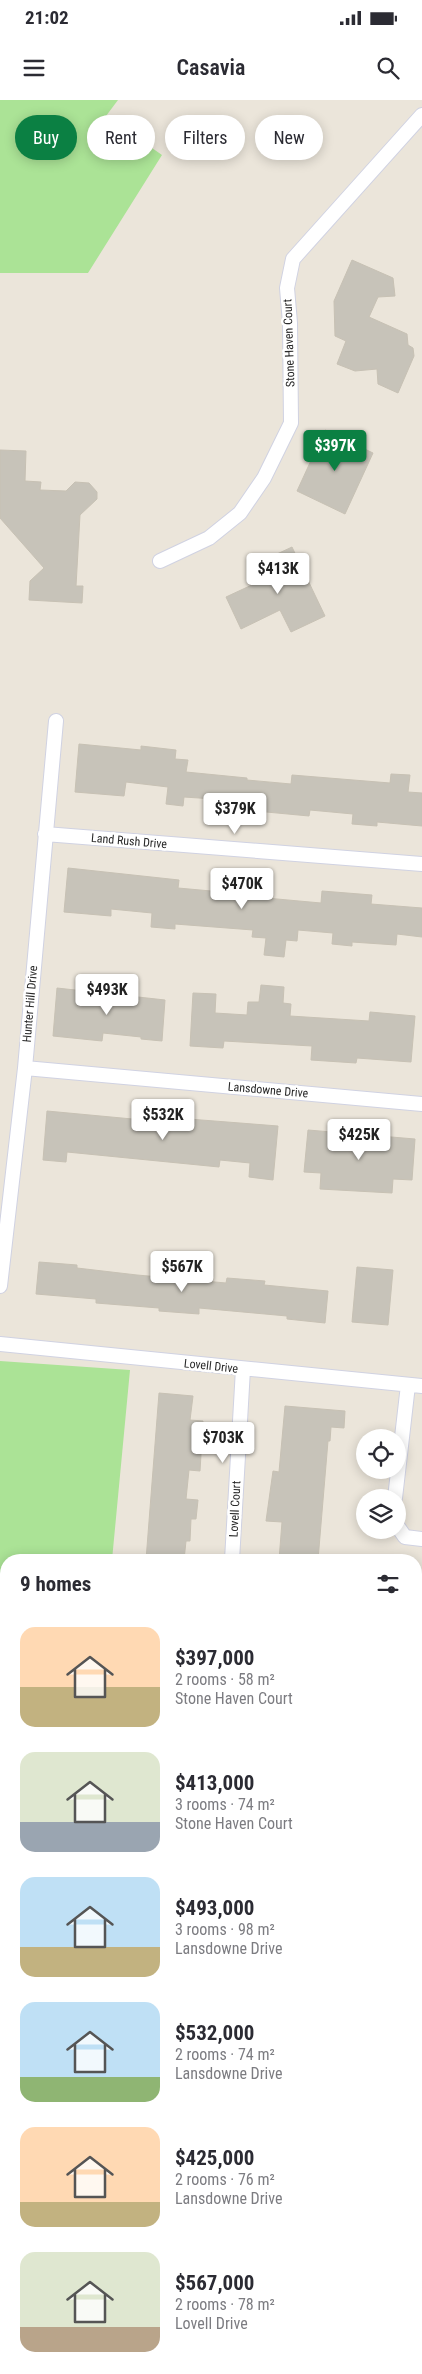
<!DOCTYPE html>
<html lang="en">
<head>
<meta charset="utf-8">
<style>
  body { margin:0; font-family:"Roboto Condensed",sans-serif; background:#f7f7f7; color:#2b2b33; height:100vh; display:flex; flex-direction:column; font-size:19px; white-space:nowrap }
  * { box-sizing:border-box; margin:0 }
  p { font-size:16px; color:#7c7c81 }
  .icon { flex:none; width:28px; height:28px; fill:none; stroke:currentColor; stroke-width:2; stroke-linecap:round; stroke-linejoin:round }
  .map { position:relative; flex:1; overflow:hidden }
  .drawer { position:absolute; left:0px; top:1454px; width:422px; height:821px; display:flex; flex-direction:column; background:#fff; border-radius:20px 20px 0 0; box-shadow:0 2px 12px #0003 }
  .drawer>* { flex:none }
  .banner { position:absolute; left:15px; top:15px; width:392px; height:45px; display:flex; gap:10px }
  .controls { position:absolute; left:356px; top:1329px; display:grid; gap:10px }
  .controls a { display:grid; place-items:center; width:50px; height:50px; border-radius:50%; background:#fff; box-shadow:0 2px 12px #0003; font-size:25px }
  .price { position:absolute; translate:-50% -42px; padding:0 11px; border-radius:5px; background:#fff; color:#222; font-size:16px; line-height:32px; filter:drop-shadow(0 1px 2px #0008) }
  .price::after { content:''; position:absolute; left:50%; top:30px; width:15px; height:11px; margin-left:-8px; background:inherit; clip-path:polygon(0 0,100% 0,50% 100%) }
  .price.selected { background:#0b8043; color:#fff }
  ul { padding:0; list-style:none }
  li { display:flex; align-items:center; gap:15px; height:125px; padding:0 20px }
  li span { display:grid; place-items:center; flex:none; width:140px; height:100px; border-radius:15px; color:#555 }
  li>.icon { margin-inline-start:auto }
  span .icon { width:60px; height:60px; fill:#fffc; stroke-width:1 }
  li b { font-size:21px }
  h2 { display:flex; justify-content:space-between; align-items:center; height:60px; padding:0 20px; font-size:21px }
  .pill { padding:0 18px; border-radius:22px; background:#fff; box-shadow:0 2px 12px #0003; font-size:18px; line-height:45px }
  .pill.selected { background:#0b8043; color:#fff }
  .status { display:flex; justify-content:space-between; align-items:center; height:35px; padding:0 25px; background:#fff; direction:ltr }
  .status svg { height:14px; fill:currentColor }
  header { display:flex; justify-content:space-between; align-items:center; height:65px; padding:0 20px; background:#fff; font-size:22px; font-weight:600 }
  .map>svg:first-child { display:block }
  .green { fill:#abe396 }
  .building { fill:#c7c3b9; stroke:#c7c1b4 }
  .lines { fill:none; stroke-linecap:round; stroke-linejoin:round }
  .street-casing { stroke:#d0d2e2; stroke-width:16 }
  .street { stroke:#fff; stroke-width:14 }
  .labels { text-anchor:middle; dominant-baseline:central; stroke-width:5; stroke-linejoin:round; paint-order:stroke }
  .street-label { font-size:12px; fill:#292929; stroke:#fff }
</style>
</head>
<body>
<div class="status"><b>21:02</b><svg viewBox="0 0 49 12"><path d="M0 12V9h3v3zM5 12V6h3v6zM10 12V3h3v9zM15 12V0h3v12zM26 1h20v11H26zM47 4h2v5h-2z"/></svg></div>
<header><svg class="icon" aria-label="menu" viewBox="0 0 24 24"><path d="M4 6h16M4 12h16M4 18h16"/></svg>Casavia<svg class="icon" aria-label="search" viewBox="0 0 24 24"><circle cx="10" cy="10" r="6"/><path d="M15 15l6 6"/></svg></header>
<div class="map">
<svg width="422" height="2274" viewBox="0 0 422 2274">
  <rect width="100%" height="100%" fill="#ebe5da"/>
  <path class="green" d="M0,0H118L106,16L162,55L88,173H0Z
    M0,1261L130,1270L112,1460H6V1958L0,1957Z"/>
  <path class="building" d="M352,160L393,178L395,196L378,197L369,217L407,234L408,245L413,248L414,256L398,293L378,284L377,269L355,271L337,264L346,241L335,236L334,201Z
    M325,330L373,353L345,414L297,391Z
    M0,350L26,351L25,381L41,382L40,390L66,391L75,382L89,383L97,392V399L80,415L76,486H83L82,503L29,500L30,481L44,468L0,418Z
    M292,447L325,516L291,532L280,510L241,529L226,497L269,477L262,461Z
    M79,644L141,650V646L176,650L175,659L188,660L186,672L247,678V680L291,684L292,675L390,683L391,674L410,675L408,692L422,693V726L377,722V726L352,724L353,714L310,710L309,716L213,707L214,699L184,697L183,706L166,704L168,687L126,682L124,696L75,692Z
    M68,768L179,780L178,788L244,794V796L321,803L322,791L372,795L371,804L422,808V837L397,834L396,845L352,842V846L332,844L333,833L298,830L297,841L286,840L284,857L264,855L266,838L252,837L253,830L175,824V829L151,827L152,813L111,809V816L64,812Z
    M261,885L284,887L283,903L291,904L290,916L369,921L370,912L415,916L411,962L357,958L356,963L311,960L312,946L224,941L223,948L190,946L193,893L216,894L215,913L247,915L248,902H259Z
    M57,888L165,900L162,941L141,939V937L103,933L102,941L53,936Z
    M47,1011L175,1023L176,1018L278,1026L273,1080L249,1077L250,1063L220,1060L219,1067L67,1052L66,1062L43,1060Z
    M308,1030L415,1039L412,1080L393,1079L392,1093L320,1089L321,1073L304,1072Z
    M39,1162L77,1165V1168L137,1175L226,1183L227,1178L265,1181L264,1185L328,1191L325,1223L287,1219V1216L199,1208V1214L159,1211V1208L96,1203V1199L36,1194Z
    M357,1167L393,1170L388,1225L352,1222Z
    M159,1293L193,1296L190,1320L203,1321L200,1371L189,1370L186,1399L198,1400L196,1419H191L190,1441H186L184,1460H146Z
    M285,1306L345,1311L344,1328L331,1327L330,1341H328L318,1460H279L282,1422L266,1421L273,1371L279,1372Z"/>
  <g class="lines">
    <defs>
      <path id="street" d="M160,461L209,438L240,413L264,378L291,323L290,223L287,188L293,159L422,15
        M45,734L422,764
        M25,968L422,1004
        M0,1186L25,968L56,621
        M0,1244L422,1286
        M395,1398L408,1285
        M398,1427L405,1437L422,1439
        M232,1460L243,1269
        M416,1769L422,1771
        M0,1969L6,1970
        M416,2026H422"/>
    </defs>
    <use href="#street" class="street-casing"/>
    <use href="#street" class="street"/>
  </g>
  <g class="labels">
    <g class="street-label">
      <text transform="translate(289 243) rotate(-92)">Stone Haven Court</text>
      <text transform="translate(129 741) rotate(5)">Land Rush Drive</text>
      <text transform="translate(30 904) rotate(-85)">Hunter Hill Drive</text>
      <text transform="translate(268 990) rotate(5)">Lansdowne Drive</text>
      <text transform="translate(211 1266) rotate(6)">Lovell Drive</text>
      <text transform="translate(235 1409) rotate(-87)">Lovell Court</text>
    </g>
  </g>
</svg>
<div class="controls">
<a><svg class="icon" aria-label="locate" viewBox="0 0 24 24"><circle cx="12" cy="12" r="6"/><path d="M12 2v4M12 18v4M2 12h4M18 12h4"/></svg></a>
<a><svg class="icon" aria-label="layers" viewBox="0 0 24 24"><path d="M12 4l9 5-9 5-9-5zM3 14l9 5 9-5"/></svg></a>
</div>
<b class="price selected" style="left:335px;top:372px">$397K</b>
<b class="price" style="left:278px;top:495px">$413K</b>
<b class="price" style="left:235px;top:735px">$379K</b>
<b class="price" style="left:242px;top:810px">$470K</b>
<b class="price" style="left:107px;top:916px">$493K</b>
<b class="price" style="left:163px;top:1041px">$532K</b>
<b class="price" style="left:359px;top:1061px">$425K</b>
<b class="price" style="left:182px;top:1193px">$567K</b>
<b class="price" style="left:223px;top:1364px">$703K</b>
<div class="banner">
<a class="pill selected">Buy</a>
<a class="pill">Rent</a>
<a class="pill">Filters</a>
<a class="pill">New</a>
</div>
<section class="drawer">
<h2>9 homes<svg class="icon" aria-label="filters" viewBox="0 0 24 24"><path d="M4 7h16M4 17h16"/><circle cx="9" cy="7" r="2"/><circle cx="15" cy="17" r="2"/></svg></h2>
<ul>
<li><span style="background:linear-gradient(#ffd9b3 60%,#c2b280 0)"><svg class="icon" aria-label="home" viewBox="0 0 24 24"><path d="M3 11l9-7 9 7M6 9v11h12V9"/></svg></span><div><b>$397,000</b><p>2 rooms · 58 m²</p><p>Stone Haven Court</p></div></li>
<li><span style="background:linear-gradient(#dfe7d0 70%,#9aa5b1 0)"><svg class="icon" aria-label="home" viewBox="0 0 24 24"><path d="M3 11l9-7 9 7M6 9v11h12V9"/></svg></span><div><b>$413,000</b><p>3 rooms · 74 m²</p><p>Stone Haven Court</p></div></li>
<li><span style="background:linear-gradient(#bfe0f5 70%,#c2b280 0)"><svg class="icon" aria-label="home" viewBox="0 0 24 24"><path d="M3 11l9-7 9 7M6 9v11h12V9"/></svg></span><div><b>$493,000</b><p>3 rooms · 98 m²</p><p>Lansdowne Drive</p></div></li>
<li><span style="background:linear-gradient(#bfe0f5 75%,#8fb573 0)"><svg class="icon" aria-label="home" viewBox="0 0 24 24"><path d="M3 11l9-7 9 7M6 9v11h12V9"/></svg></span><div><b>$532,000</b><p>2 rooms · 74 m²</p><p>Lansdowne Drive</p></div></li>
<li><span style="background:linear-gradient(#ffd9b3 75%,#c2b280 0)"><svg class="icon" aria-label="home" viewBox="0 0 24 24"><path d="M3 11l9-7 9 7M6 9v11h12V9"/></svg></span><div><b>$425,000</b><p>2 rooms · 76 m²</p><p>Lansdowne Drive</p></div></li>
<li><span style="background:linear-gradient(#dfe7d0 75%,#b9a48a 0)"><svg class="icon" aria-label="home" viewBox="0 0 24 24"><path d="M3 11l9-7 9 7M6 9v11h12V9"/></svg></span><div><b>$567,000</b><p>2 rooms · 78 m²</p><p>Lovell Drive</p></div></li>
</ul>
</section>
</div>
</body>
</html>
